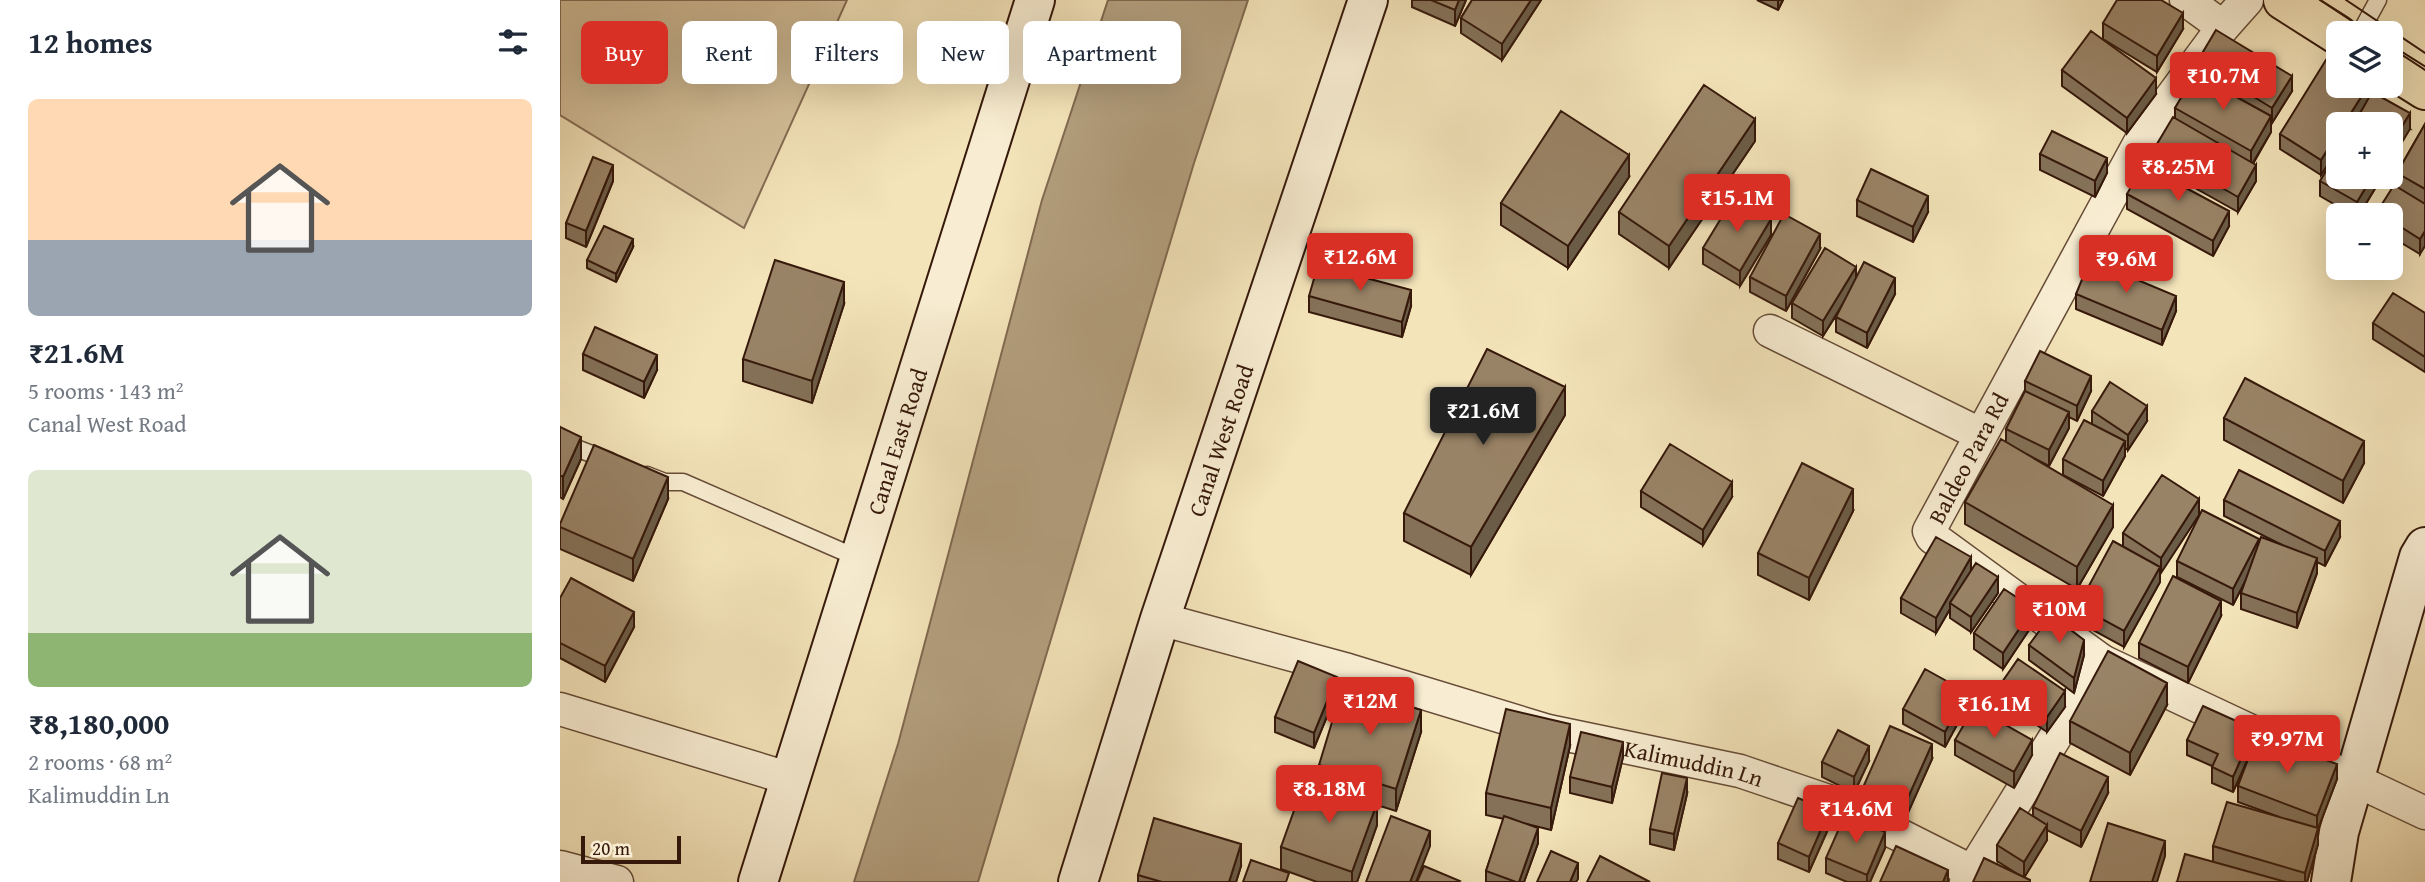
<!DOCTYPE html>
<html lang="en">
<head>
<meta charset="utf-8">
<style>
  body { margin:0; font-family:"Gentium Book Plus",serif; background:#f2f2f3; color:#1f2937; height:100vh; display:flex; flex-direction:column; font-size:26px; white-space:nowrap }
  * { box-sizing:border-box; margin:0 }
  p { font-size:23px; color:#747a83 }
  .icon { flex:none; width:38px; height:38px; fill:none; stroke:currentColor; stroke-width:2; stroke-linecap:round; stroke-linejoin:round }
  .map { position:relative; flex:1; overflow:hidden }
  .panel { display:flex; flex-direction:column; background:#fff; width:560px }
  .panel>* { flex:none }
  .banner { position:absolute; left:21px; top:21px; width:665px; height:63px; display:flex; gap:14px }
  .buttons { position:absolute; left:1766px; top:21px; display:grid; gap:14px }
  .buttons a { display:grid; place-items:center; width:77px; height:77px; border-radius:10px; background:#fff; box-shadow:0 7px 28px #0002; font-size:35px }
  .scale { position:absolute; left:21px; bottom:18px; width:100px; box-sizing:border-box; padding-left:7px; border:4px solid #36190b; border-top:0; font-size:19px; line-height:24px; white-space:nowrap; color:#36190b; -webkit-text-stroke:5px #f8edd2; paint-order:stroke }
  .price { position:absolute; translate:-50% -60px; padding:0 16px; border-radius:7px; background:#d93025; color:#fff; font-size:23px; line-height:46px; filter:drop-shadow(0 2px 4px #0008) }
  .price::after { content:''; position:absolute; left:50%; top:42px; width:21px; height:16px; margin-left:-10px; background:inherit; clip-path:polygon(0 0,100% 0,50% 100%) }
  .price.selected { background:#222; color:#fff }
  ul { padding:0; list-style:none }
  li { display:grid; align-content:center; gap:14px; height:371px; padding:0 28px }
  li span { display:grid; place-items:center; height:217px; border-radius:10px; color:#555 }
  li>.icon { margin-inline-start:auto }
  span .icon { width:126px; height:126px; fill:#fffc; stroke-width:1 }
  li b { font-size:30px }
  h2 { display:flex; justify-content:space-between; align-items:center; height:84px; padding:0 28px; font-size:30px }
  .tag { padding:0 24px; border-radius:10px; background:#fff; box-shadow:0 7px 28px #0002; font-size:24px; line-height:63px }
  .tag.selected { background:#d93025; color:#fff }
  main { display:flex; flex:1; min-height:0 }
  .map>svg:first-child { display:block }
  .green { fill:#d4c19c; stroke:#856d54; stroke-width:2 }
  .water { fill:#b39f7e; stroke:#816950; stroke-width:2 }
  .lines { fill:none; stroke-linecap:round; stroke-linejoin:round }
  .service-casing { stroke:#664c37; stroke-width:19 }
  .minor-casing { stroke:#664c37; stroke-width:35 }
  .secondary-casing { stroke:#36190b; stroke-width:42 }
  .primary-casing { stroke:#36190b; stroke-width:42 }
  .service { stroke:#f8edd2; stroke-width:16 }
  .minor { stroke:#f8edd2; stroke-width:32 }
  .secondary { stroke:#f8edd2; stroke-width:38 }
  .primary { stroke:#f4e4ba; stroke-width:38 }
  .tram { stroke:#36190b; stroke-width:2 }
  .wall { fill:#847158; stroke:#36190b; stroke-width:2 }
  .shaded-wall { fill:#6b5c47; stroke:#36190b; stroke-width:2 }
  .building { fill:#998366; stroke:#36190b; stroke-width:2 }
  .labels { text-anchor:middle; dominant-baseline:central; stroke-width:5; stroke-linejoin:round; paint-order:stroke }
  .street-label { font-size:23px; fill:#36190b; stroke:#f8edd2 }
</style>
</head>
<body>
<main>
<section class="panel">
<h2>12 homes<svg class="icon" aria-label="filters" viewBox="0 0 24 24"><path d="M4 7h16M4 17h16"/><circle cx="9" cy="7" r="2"/><circle cx="15" cy="17" r="2"/></svg></h2>
<ul>
<li><span style="background:linear-gradient(#ffd9b3 65%,#9aa5b1 0)"><svg class="icon" aria-label="home" viewBox="0 0 24 24"><path d="M3 11l9-7 9 7M6 9v11h12V9"/></svg></span><div><b>₹21.6M</b><p>5 rooms · 143 m²</p><p>Canal West Road</p></div></li>
<li><span style="background:linear-gradient(#dfe7d0 75%,#8fb573 0)"><svg class="icon" aria-label="home" viewBox="0 0 24 24"><path d="M3 11l9-7 9 7M6 9v11h12V9"/></svg></span><div><b>₹8,180,000</b><p>2 rooms · 68 m²</p><p>Kalimuddin Ln</p></div></li>
</ul>
</section>
<div class="map">
<svg width="1865" height="882" viewBox="0 0 1865 882">
  <rect width="100%" height="100%" fill="#f4e4ba"/>
  <filter id="stains"><feTurbulence type="fractalNoise" baseFrequency=".00286" numOctaves="4"/><feColorMatrix values="0 0 0 0 .2 0 0 0 0 .09 0 0 0 0 .02 0 0 0 .5 -.17"/></filter>
  <radialGradient id="worn" r=".72"><stop offset=".6" stop-color="#630" stop-opacity="0"/><stop offset="1" stop-color="#630" stop-opacity=".3"/></radialGradient>
  <path class="green" d="M0,0H287L184,228L0,115Z"/>
  <path class="water" d="M548,0H688L634,163L418,882H294L338,744L482,200Z"/>
  <g class="lines">
    <defs>
      <path id="service" d="M1800,33L1818,0
        M0,442L50,461
        M87,475L105,482H123L300,559"/>
      <g id="minor">
        <path d="M1626,0L1663,27"/>
        <path d="M1687,0L1663,27L1585,133L1369,531L1372,537L1542,661L1865,813"/>
        <path d="M1210,331L1420,434"/>
        <path id="s1" d="M600,619L788,670L988,731L1180,771L1280,805L1413,872"/>
        <path d="M0,709L231,779"/>
        <path d="M0,867L57,882"/>
        <path d="M1406,882L1542,661"/>
      </g>
      <g id="secondary">
        <path id="s2" d="M198,882L475,0"/>
        <path id="s3" d="M518,882L600,619L808,0"/>
        <path d="M1771,882L1779,832L1859,557L1865,547"/>
      </g>
      <path id="primary" d="M1723,0L1778,35
        M1830,68L1865,90"/>
    </defs>
    <use href="#service" class="service-casing"/>
    <use href="#minor" class="minor-casing"/>
    <use href="#secondary" class="secondary-casing"/>
    <use href="#primary" class="primary-casing"/>
    <use href="#service" class="service"/>
    <use href="#minor" class="minor"/>
    <use href="#secondary" class="secondary"/>
    <use href="#primary" class="primary"/>
    <path class="tram" d="M1760,0L1810,33
      M1786,0L1865,53
      M1830,47L1865,70"/>
  </g>
  <path class="wall" d="M852,0H906L895,26L852,7Z
    M912,0H981L942,60L901,33V18Z
    M1197,0H1223L1218,10Z
    M1543,23L1623,29L1597,72L1543,39Z
    M1637,62L1732,91L1712,123L1711,122V132L1693,164L1696,181L1678,212L1594,165V149L1615,119V108L1637,75Z
    M1502,70L1596,94L1567,133L1502,86Z
    M1811,86V94L1850,129L1778,124V149L1761,175L1720,149V134Z
    M1865,124V204L1860,254L1830,236V215H1817V212L1837,187V173Z
    M1195,141L1109,268L1059,234V212Z
    M1480,154L1547,173L1535,197L1480,170Z
    M1069,177L1008,268L941,225V203Z
    M1778,177H1822L1799,215H1793L1760,196V181Z
    M53,181L26,247L6,238V223Z
    M1567,194L1669,226L1653,256L1567,209Z
    M1297,200L1368,212L1353,242L1297,216Z
    M1211,235L1180,286L1143,264V248Z
    M73,247L56,282L27,268V260Z
    M1260,249L1226,311L1190,292V277Z
    M1296,277L1335,294L1307,348L1276,332V317L1279,311L1263,336L1232,318V303Z
    M1516,294L1616,311L1602,345L1516,309Z
    M749,296L851,306L842,337L749,312Z
    M284,304L252,403L183,381V359Z
    M1865,313V372L1813,339V323Z
    M23,354L97,370L84,398L23,370Z
    M1465,381L1531,391L1517,421L1509,417V428L1489,466L1466,454L1553,527L1517,589L1405,524V502L1446,443V429L1465,391Z
    M1532,411L1587,421L1568,450L1565,448V456L1543,496L1503,475V459L1532,424Z
    M1005,415L911,575L844,541V513Z
    M1664,418L1804,463L1783,503L1664,440Z
    M0,427L21,459L3,499L0,497Z
    M1081,491L1172,497L1143,545L1081,507Z
    M108,499L73,581L0,549V524Z
    M1664,500L1780,537L1765,566L1757,562V573L1737,628L1681,609V593L1686,579L1673,605L1617,577V561L1699,544L1722,545L1664,516Z
    M1293,511L1249,600L1198,575V553Z
    M1639,515L1600,573V582L1564,647L1518,622V606L1563,547V533Z
    M1411,571L1438,593L1411,632L1390,618V609L1376,633L1341,613V598Z
    M0,598L74,627L45,682L0,658Z
    M1661,616L1628,683L1579,658V643Z
    M1473,624L1443,669L1414,649V633Z
    M1469,645L1524,655L1514,693L1469,660Z
    M1440,685L1505,707L1487,732L1440,700Z
    M777,692L754,748L715,732V717Z
    M1607,705L1570,775L1510,743V721Z
    M1406,708L1385,747L1343,724V709Z
    M861,732L836,811L817,805V825L797,882H757L721,869V847L759,782V765Z
    M1395,740L1472,755L1454,788L1395,755Z
    M1627,740L1694,742L1777,779L1758,829V844L1747,882H1617L1653,862V846L1717,816L1678,802V786L1689,756L1673,792L1652,783V766L1627,755Z
    M1010,746L991,830L967,824L978,843L964,882H926V871L944,819L926,815V793Z
    M1063,757L1052,803L1010,793V777Z
    M1372,759L1342,826L1301,807V792Z
    M1309,761L1294,793L1262,777V762Z
    M1548,793L1521,847L1487,830V840L1464,877L1470,882L1437,861V845L1473,816V807Z
    M1127,794L1114,850L1090,844V829Z
    M1269,827L1249,872L1218,859V843Z
    M1325,848L1310,882H1287L1266,873V858Z
    M681,866L676,882H578V875Z"/>
  <path class="shaded-wall" d="M899,0H906L895,26V10Z
    M971,0H981L942,60V44Z
    M1218,0H1223L1218,10Z
    M1623,13V29L1597,72V56Z
    M1732,76V91L1712,123V108Z
    M1596,78V94L1567,133V118Z
    M1808,86H1811V96L1793,124H1784Z
    M1850,113V129L1830,162V146Z
    M1711,116V132L1691,166V151Z
    M1195,119V141L1109,268V246Z
    M1778,133V149L1761,175V160Z
    M1069,155V177L1008,268V246Z
    M1547,158V173L1535,197V181Z
    M53,165V181L26,247V231Z
    M1696,165V181L1678,212V197Z
    M1812,177H1822L1799,215H1797V202Z
    M1368,196V212L1353,242V227Z
    M1669,211V226L1653,256V241Z
    M1211,219V235L1180,286V271Z
    M1865,231V246L1860,254V239Z
    M1260,234V249L1226,311V296Z
    M73,239V247L56,282V274Z
    M1296,267V282L1263,336V321Z
    M1335,278V294L1307,348V333Z
    M284,282V304L252,403V381Z
    M851,290V306L842,337V322Z
    M1616,296V311L1602,345V330Z
    M97,355V370L84,398V382Z
    M1531,376V391L1517,421V406Z
    M1005,387V415L911,575V547Z
    M1587,406V421L1568,450V435Z
    M1509,412V428L1489,466V450Z
    M21,437V459L3,499V477Z
    M1565,441V456L1543,496V481Z
    M1804,441V463L1783,503V481Z
    M108,477V499L73,581V559Z
    M1172,482V497L1143,545V530Z
    M1293,489V511L1249,600V578Z
    M1639,499V515L1601,573V558Z
    M1553,505V527L1517,589V567Z
    M1780,521V537L1765,566V551Z
    M1699,539V554L1673,605V589Z
    M1411,557V573L1390,603V609L1376,633V618Z
    M1757,558V573L1737,628V613Z
    M1600,567V582L1564,647V631Z
    M1438,577V593L1411,632V617Z
    M1661,601V616L1628,683V667Z
    M1473,608V624L1443,669V653Z
    M74,612V627L45,682V666Z
    M1524,640V655L1514,693V678Z
    M777,677V692L754,748V733Z
    M1607,683V705L1570,775V753Z
    M1505,691V707L1487,732V717Z
    M1406,692V708L1385,747V732Z
    M861,710V732L836,811V789Z
    M1010,724V746L991,830V808Z
    M1694,729V745L1673,792V777Z
    M1472,740V755L1454,788V772Z
    M1063,742V757L1052,803V787Z
    M1372,744V759L1342,826V811Z
    M1309,746V761L1294,793V777Z
    M1777,764V779L1758,829V844L1747,882H1745V873L1757,831V816Z
    M1548,777V793L1521,847V831Z
    M1127,778V794L1114,850V834Z
    M817,803V825L797,882H792V872Z
    M1269,811V827L1249,872V857Z
    M1487,825V840L1464,878V862Z
    M978,828V843L964,882H959Z
    M870,831V846L856,882H850Z
    M1325,832V848L1310,882H1307V875Z
    M1605,841V856L1597,882H1592Z
    M681,844V866L676,882H669Z
    M1018,863V879L1016,882H1010Z
    M1388,870V882H1383Z"/>
  <path class="building" d="M871,0H899L895,10Z
    M912,0H971L942,44L901,18Z
    M1557,0H1601L1623,13L1597,56L1543,23Z
    M1656,30L1732,76L1712,108L1637,62Z
    M1531,31L1596,78L1567,118L1502,70Z
    M1769,55L1778,60V86H1808L1784,124H1778V133L1761,160L1720,134Z
    M1635,74L1711,116L1691,151L1615,108Z
    M1144,85L1195,119L1109,246L1059,212Z
    M1812,92L1850,113L1830,146V124H1794Z
    M1001,111L1069,155L1008,246L941,203Z
    M1613,117L1696,165L1678,197L1594,149Z
    M1865,124V189L1837,173Z
    M1492,131L1547,158L1535,181L1480,154Z
    M1778,151V177H1812L1797,202L1760,181Z
    M33,157L53,165L26,231L6,223Z
    M1583,165L1669,211L1653,241L1567,194Z
    M1311,169L1368,196L1353,227L1297,200Z
    M1834,185L1865,204V231L1860,239L1830,220V215H1822L1817,212Z
    M1174,197L1211,219L1180,271L1143,248Z
    M1224,214L1260,234L1226,296L1190,277Z
    M44,226L73,239L56,274L27,260Z
    M1265,248L1296,267L1263,321L1232,303Z
    M215,260L284,282L252,381L183,359Z
    M1530,260L1616,296L1602,330L1516,294Z
    M1304,262L1335,278L1307,333L1276,317Z
    M758,265L851,290L842,322L749,296Z
    M1833,293L1865,313V357L1813,323Z
    M35,327L97,355L84,382L23,354Z
    M927,349L1005,387L911,547L844,513Z
    M1480,351L1531,376L1517,406L1465,381Z
    M1685,378L1804,441L1783,481L1664,418Z
    M1550,382L1587,406L1568,435L1532,411Z
    M1465,391L1509,412L1489,450L1446,429Z
    M1524,420L1565,441L1543,481L1503,459Z
    M0,427L21,437L3,477L0,475Z
    M1441,439L1553,505L1517,567L1405,502Z
    M1110,444L1172,482L1143,530L1081,491Z
    M34,445L108,477L73,559L0,527V524Z
    M1242,463L1293,489L1249,578L1198,553Z
    M1679,470L1780,521L1765,551L1664,500Z
    M1602,475L1639,499L1601,558L1563,533Z
    M1642,510L1699,539L1673,589L1617,561Z
    M1376,537L1411,557L1376,618L1341,598Z
    M1701,537L1757,558L1737,613L1681,593Z
    M1553,541L1600,567L1564,631L1518,606Z
    M1416,563L1438,577L1411,617L1390,603Z
    M1613,576L1661,601L1628,667L1579,643Z
    M11,578L74,612L45,666L0,643V598Z
    M1444,589L1473,608L1443,653L1414,633Z
    M1491,615L1524,640L1514,678L1469,645Z
    M1548,651L1607,683L1570,753L1510,721Z
    M1458,659L1505,691L1487,717L1440,685Z
    M738,661L777,677L754,733L715,717Z
    M1365,669L1406,692L1385,732L1343,709Z
    M783,686L861,710L836,789L759,765Z
    M1643,706L1694,729L1673,777L1652,767L1658,754L1627,740Z
    M1414,707L1472,740L1454,772L1395,740Z
    M946,709L1010,724L991,808L926,793Z
    M1330,726L1372,744L1342,811L1301,792Z
    M1278,730L1309,746L1294,777L1262,762Z
    M1021,732L1063,742L1052,787L1010,777Z
    M1697,735L1777,764L1757,816L1678,786Z
    M1500,753L1548,777L1521,831L1473,807Z
    M1102,773L1127,778L1114,834L1090,829Z
    M746,777L817,803L792,872L721,847Z
    M1238,798L1269,811L1249,857L1218,843Z
    M1667,802L1758,828L1745,873L1653,846Z
    M1460,808L1487,825L1464,862L1437,845Z
    M1285,815L1325,832L1307,875L1266,858Z
    M831,816L870,831L850,882H806Z
    M944,816L978,828L959,882H956L926,871Z
    M594,818L681,844L669,882H602L578,875Z
    M1548,823L1605,841L1592,882H1530Z
    M1336,846L1388,870L1383,882H1320Z
    M991,851L1018,863L1010,882H977Z
    M1625,854L1726,882H1617Z
    M1040,856L1090,882H1027Z
    M1424,858L1470,880V882H1413Z
    M691,860L729,873L726,882H683Z
    M864,866L900,881L899,882H857Z"/>
  <g class="labels">
    <g class="street-label">
      <text stroke="none"><textPath href="#s3" startOffset="464">Canal West Road</textPath></text>
      <text stroke="none"><textPath href="#s2" startOffset="462">Canal East Road</textPath></text>
      <text transform="translate(1408 458) rotate(-62)">Baldeo Para Rd</text>
      <text stroke="none"><textPath href="#s1" startOffset="553">Kalimuddin Ln</textPath></text>
    </g>
  </g>
  <rect width="100%" height="100%" filter="url(#stains)"/>
  <rect width="100%" height="100%" fill="url(#worn)"/>
</svg>
<div class="buttons">
<a><svg class="icon" aria-label="layers" viewBox="0 0 24 24"><path d="M12 4l9 5-9 5-9-5zM3 14l9 5 9-5"/></svg></a>
<a>+</a>
<a>−</a>
</div>
<div class="scale">20 m</div>
<b class="price" style="left:1663px;top:112px">₹10.7M</b>
<b class="price" style="left:1618px;top:203px">₹8.25M</b>
<b class="price" style="left:1177px;top:234px">₹15.1M</b>
<b class="price" style="left:800px;top:293px">₹12.6M</b>
<b class="price" style="left:1566px;top:295px">₹9.6M</b>
<b class="price selected" style="left:923px;top:447px">₹21.6M</b>
<b class="price" style="left:1499px;top:645px">₹10M</b>
<b class="price" style="left:810px;top:737px">₹12M</b>
<b class="price" style="left:1434px;top:740px">₹16.1M</b>
<b class="price" style="left:1727px;top:775px">₹9.97M</b>
<b class="price" style="left:769px;top:825px">₹8.18M</b>
<b class="price" style="left:1296px;top:845px">₹14.6M</b>
<div class="banner">
<a class="tag selected">Buy</a>
<a class="tag">Rent</a>
<a class="tag">Filters</a>
<a class="tag">New</a>
<a class="tag">Apartment</a>
</div>
</div>
</main>
</body>
</html>
